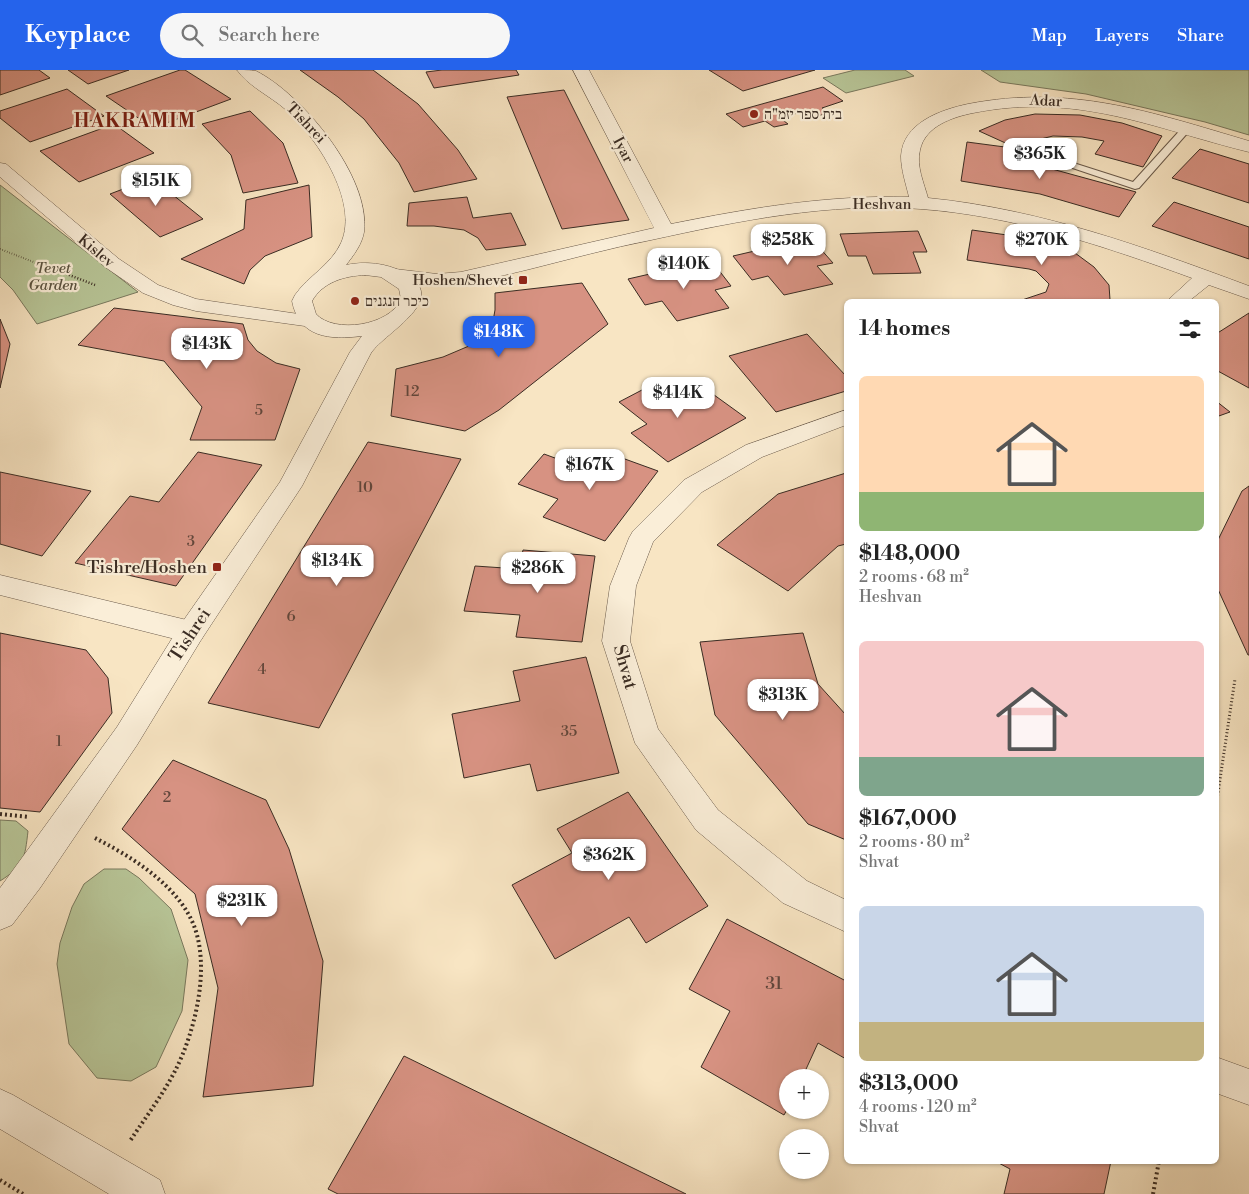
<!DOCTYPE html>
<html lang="en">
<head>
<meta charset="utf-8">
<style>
  body { margin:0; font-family:"Libre Bodoni","Frank Ruhl Libre",serif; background:#f6f6f6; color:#222; height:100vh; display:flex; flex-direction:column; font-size:19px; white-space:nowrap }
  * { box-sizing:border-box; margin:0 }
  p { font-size:16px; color:#767676 }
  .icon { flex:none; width:28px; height:28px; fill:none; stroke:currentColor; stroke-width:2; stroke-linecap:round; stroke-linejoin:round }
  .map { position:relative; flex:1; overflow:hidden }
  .drawer { position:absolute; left:844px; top:229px; width:375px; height:865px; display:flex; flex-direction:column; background:#fff; border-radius:8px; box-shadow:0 1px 4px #0004 }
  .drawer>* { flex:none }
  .controls { position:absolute; left:779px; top:999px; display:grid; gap:10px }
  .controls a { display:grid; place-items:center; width:50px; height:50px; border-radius:50%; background:#fff; box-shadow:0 1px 4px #0004; font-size:25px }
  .price { position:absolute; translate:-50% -42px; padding:0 11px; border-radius:10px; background:#fff; color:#222; font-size:16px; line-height:32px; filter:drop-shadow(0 1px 2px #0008) }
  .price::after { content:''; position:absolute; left:50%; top:30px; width:15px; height:11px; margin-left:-8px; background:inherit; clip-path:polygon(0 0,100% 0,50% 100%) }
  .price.active { background:#2563eb; color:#fff }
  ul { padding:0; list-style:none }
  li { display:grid; align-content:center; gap:10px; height:265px; padding:0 15px }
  li span { display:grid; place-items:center; height:155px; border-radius:8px; color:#555 }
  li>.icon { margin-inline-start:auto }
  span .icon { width:90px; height:90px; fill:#fffc; stroke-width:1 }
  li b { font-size:21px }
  h2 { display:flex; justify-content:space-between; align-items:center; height:60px; padding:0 15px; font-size:21px }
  header { display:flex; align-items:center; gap:30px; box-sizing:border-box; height:70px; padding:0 25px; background:#2563eb; color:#fff }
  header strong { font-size:24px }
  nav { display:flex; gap:28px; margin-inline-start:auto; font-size:18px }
  .search { width:350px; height:45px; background:#f6f6f6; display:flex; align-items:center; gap:12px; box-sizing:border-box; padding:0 18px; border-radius:28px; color:#767676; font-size:19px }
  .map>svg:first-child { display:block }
  .green { fill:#b8c698; stroke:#79795e }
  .building { fill:#d79282; stroke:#3a2c23 }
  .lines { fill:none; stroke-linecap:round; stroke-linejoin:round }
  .service-casing { stroke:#6a5a4b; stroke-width:2 }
  .minor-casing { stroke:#6a5a4b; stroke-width:1 }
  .tertiary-casing { stroke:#6a5a4b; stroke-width:1 }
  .path-far3 { stroke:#3a2c23; stroke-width:2; stroke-dasharray:0.5 2; stroke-linecap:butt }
  .path-far2 { stroke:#3a2c23; stroke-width:2.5; stroke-dasharray:1 2; stroke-linecap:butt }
  .path-far1 { stroke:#3a2c23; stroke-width:3; stroke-dasharray:1 2.5; stroke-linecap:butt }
  .path { stroke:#3a2c23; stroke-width:4; stroke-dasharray:2 3; stroke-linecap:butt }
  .service { fill:#faeed8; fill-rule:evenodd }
  .minor { fill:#faeed8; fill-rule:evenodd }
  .tertiary { fill:#faeed8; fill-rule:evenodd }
  .poi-dot { fill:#8f2418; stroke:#faeed8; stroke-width:2 }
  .labels { text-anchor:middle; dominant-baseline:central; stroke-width:4.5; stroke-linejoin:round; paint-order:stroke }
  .far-street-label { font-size:15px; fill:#3a2c23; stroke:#faeed8 }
  .far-poi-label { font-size:15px; fill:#3a2c23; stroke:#faeed8; text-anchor:start }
  .far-park-label { font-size:15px; font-style:italic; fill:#5a5240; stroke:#faeed8 }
  .number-label { font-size:15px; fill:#61463b }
  .poi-label { font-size:18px; fill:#3a2c23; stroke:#faeed8; text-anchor:end }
  .street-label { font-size:18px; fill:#3a2c23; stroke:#faeed8 }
  .near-number-label { font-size:18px; fill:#61463b }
  .far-district-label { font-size:19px; font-weight:bold; letter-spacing:1px; fill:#7a1f14; stroke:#faeed8 }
</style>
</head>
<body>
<header>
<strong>Keyplace</strong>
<div class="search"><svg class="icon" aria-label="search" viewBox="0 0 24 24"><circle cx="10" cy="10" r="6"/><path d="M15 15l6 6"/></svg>Search here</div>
<nav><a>Map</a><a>Layers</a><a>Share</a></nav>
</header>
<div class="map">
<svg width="1249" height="1124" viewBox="0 0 1249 1124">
  <rect width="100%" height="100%" fill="#f8e5c3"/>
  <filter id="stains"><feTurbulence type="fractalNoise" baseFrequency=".004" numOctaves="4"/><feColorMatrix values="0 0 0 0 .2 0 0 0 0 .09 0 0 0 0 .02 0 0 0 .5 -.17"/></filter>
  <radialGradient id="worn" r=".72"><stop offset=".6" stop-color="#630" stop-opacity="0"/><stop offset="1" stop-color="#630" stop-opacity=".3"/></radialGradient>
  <path class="green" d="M855,0H905L914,6L846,23L823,8Z
    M981,0H1249V65L1205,52L1086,24L1000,12Z
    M0,115L138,222L37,254L13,220L0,207Z
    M0,750L16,751L28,761C25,788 24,796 0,811Z
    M104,799H126L139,808L171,839L188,890L182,941L156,997L131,1011L97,1008L69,974L57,894L60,873L72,837L84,814Z"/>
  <path class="building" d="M0,0H39L50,8L0,25Z
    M68,0H129L88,14Z
    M180,0H185L231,29L153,58L106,26Z
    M300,0H373L418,34L458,80L477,109L414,122L399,93L364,49L338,27Z
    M442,0H516L519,5L434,18L426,2Z
    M709,0H815L743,21Z
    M823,17L843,31L822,38L829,43L809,48L801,42L780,48L788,54L774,57L765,51L743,57L726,44Z
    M67,19L104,46L30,72L0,48V41Z
    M564,20L629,150L562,159L507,27Z
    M250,41L283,73L298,113L243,123L231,85L202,54Z
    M1035,44L1080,45L1122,53L1162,66L1143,97L1095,84L1104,71L1082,67L1053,66L1012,76L979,61L1005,50Z
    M114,54L154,83L79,112L40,81Z
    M967,72L1020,79L1019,93L1052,99L1136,122L1119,147L1040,124L961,111Z
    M1200,79L1249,94V133L1172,108Z
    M152,108L203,149L160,167L110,124Z
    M309,115L312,167L265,186L250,200L244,214L181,189L244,159L246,130Z
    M467,127L473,148L511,143L526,175L486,180L478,168L464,160L434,156H407L409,133Z
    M1174,132L1249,157V189L1152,156Z
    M972,160L1042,170L1071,180L1094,197L1109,215L1110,230L1019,231L1046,222L1049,214L1036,201L1029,199L967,190Z
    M918,161L927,182H913L921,203L873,204L866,186H848L840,164Z
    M811,168L833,193L817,196L833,214L784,225L768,206L752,210L733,186Z
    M711,190L731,216L715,220L729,238L677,251L662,231L645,235L628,209Z
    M582,213L608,254L499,340L465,361L391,346L396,299L443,287L476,273L492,257L495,240V223Z
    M114,238L243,254L248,270L257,281L276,293L300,299L275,370H190L202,337L164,291L78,275Z
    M1249,243V318L1216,300V264Z
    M0,249L10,274L0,318Z
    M807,264L846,306V321L776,342L729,286Z
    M663,309L693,331L710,322L746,348L668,392L631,363L647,354L619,332Z
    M1216,331L1230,342L1216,347Z
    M368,372L461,389L319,658L208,633Z
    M600,380L658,401L605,471L543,447L558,429L518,414L544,384L585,399Z
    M198,382L262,395L176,516L75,493L130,426L159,432Z
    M0,402L91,421L42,486L0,474Z
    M846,403V474L838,476L788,521L717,475L778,424Z
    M1249,416V585H1248L1216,515V474L1242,421Z
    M523,480L595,486L582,572L516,567L520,545L464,541L475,496L519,499Z
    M0,563L86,580L108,608L112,643L40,742L0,738Z
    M803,563L818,614L846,645V770L808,754L715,645L700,572Z
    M586,587L619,703L537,721L530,694L464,708L452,644L520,631L513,601Z
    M173,690L266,730L289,779L323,891L313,1016L203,1027L218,918L195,824L122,759Z
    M628,722L708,836L646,873L629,847L555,889L512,815L572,783L557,759Z
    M727,849L846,911V989L818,973L802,1008H788V1038L784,1045L701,997L730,941L689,919Z
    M404,986L686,1124H338L328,1119Z
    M995,1091H1111L1104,1124H1004L1010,1099Z"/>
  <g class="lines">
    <defs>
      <path id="service" d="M1183,57L1191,59L1139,118L1135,119L1028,83L1036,81L1133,112Z"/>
      <path id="minor" d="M573,0H589L671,154C750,138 828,125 909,127C906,114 901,100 901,86C903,53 940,40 968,34C1071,14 1151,42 1249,71V82C1152,58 1077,22 973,43C953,47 925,56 920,80C916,96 924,113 928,128C1040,139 1144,177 1249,216V229L1209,215L1189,231H1167L1192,208C1104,176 1015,146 921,139C830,132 738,151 651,170C610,178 570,189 530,199C480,211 440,222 388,209L385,205L388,201L395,199L437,204L461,202L654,158Z
        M0,93L6,94L119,189L158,215L196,229L319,247L323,251L319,255L312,257L196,241L173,235L143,223L105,197L0,107Z
        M846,340V355L762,387L702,422L653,472L636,516L630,571L658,659L718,740L807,811L846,830V862L783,833L696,760L635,673L602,571L610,516L629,468L633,461L684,410L746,375Z
        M0,505L191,551L201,554L205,562L201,570L191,573L0,525Z
        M1216,987L1249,999V1035L1216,1023Z"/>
      <path id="tertiary" d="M237,0C242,0 251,0 256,1C302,24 371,107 364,162C362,174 354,185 346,195C365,191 386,193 403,202C453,229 386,261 371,283L302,416L201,570L137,675L40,818L12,855L0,860V818L117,657L181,554L280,412L350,282L362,266C330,270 299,268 292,231L295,225C308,206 331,195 341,173C360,131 315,65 285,39C270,26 248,16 237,0ZM365,205L381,207L399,219L401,229C390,256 334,264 316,244L312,231C323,212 344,206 365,205Z
        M0,1019L13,1025L160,1110L165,1124H109L0,1059Z"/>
    </defs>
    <use href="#service" class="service-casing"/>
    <use href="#minor" class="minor-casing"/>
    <use href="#tertiary" class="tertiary-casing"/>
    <path class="path-far3" d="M0,179L44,196"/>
    <path class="path-far2" d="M41,194L95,215"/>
    <path class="path-far1" d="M1216,736L1235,609"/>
    <path class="path" d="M0,744L29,747
      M95,768C130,786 171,811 190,847C213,890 196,960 175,1001C162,1026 145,1048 130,1071
      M0,1110L23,1124
      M1153,1124L1159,1091"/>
    <use href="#service" class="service"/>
    <use href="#minor" class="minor"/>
    <use href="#tertiary" class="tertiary"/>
  </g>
  <g class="poi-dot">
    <circle cx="754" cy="44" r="5"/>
    <rect x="518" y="205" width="10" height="10" rx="2.5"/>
    <circle cx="355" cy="231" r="5"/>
    <rect x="212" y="492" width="10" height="10" rx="2.5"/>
  </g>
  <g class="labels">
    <g class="far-street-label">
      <text transform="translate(1046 31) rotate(3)">Adar</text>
      <text transform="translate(306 53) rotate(46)">Tishrei</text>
      <text transform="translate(623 80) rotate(62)">Iyar</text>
      <text x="882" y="134">Heshvan</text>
      <text transform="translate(96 181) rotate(40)">Kislev</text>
    </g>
    <g class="far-poi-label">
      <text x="764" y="44">בית ספר יזמ"ה</text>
      <text x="513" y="210" text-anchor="end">Hoshen/Shevet</text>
      <text x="365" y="231">כיכר הנגנים</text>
    </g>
    <g class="far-park-label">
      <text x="53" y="198">Tevet<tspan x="53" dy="17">Garden</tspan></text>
    </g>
    <g class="number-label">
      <text x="412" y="321">12</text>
      <text x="259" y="340">5</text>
      <text x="365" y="417">10</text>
      <text x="191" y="471">3</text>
      <text x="291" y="546">6</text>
      <text x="262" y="599">4</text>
      <text x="569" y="661">35</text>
      <text x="59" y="671">1</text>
      <text x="167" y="727">2</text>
    </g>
    <g class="poi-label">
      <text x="207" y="497">Tishre/Hoshen</text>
    </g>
    <g class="street-label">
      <text transform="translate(190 565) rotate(-57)">Tishrei</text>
      <text transform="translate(625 597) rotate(74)">Shvat</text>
    </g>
    <g class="near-number-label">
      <text x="774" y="913">31</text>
    </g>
    <g class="far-district-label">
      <text x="135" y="51">HAKRAMIM</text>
    </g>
  </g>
  <rect width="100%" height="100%" filter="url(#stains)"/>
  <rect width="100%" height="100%" fill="url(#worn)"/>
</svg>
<div class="controls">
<a>+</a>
<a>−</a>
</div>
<b class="price" style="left:1040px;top:110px">$365K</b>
<b class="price" style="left:156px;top:137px">$151K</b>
<b class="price" style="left:788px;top:196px">$258K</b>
<b class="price" style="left:1042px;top:196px">$270K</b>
<b class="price" style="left:684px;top:220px">$140K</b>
<b class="price active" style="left:499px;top:288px">$148K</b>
<b class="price" style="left:207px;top:300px">$143K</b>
<b class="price" style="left:678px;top:349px">$414K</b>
<b class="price" style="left:590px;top:421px">$167K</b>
<b class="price" style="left:337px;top:517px">$134K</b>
<b class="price" style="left:538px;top:524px">$286K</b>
<b class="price" style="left:783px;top:651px">$313K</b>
<b class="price" style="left:609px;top:811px">$362K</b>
<b class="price" style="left:242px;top:857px">$231K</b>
<section class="drawer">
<h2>14 homes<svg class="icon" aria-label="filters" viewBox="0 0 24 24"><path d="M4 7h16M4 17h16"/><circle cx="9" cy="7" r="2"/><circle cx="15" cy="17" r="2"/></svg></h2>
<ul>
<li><span style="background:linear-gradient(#ffd9b3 75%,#8fb573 0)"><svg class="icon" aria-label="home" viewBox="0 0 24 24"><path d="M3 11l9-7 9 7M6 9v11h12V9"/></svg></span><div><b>$148,000</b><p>2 rooms · 68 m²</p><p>Heshvan</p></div></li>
<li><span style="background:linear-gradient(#f6c9c9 75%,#7fa58c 0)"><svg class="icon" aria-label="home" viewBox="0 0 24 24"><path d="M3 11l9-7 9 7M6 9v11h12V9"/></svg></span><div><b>$167,000</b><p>2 rooms · 80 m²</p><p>Shvat</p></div></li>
<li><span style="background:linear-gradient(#c9d6e8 75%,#c2b280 0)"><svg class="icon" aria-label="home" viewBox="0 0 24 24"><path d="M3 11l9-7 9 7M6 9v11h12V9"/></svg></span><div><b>$313,000</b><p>4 rooms · 120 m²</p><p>Shvat</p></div></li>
</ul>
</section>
</div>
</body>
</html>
